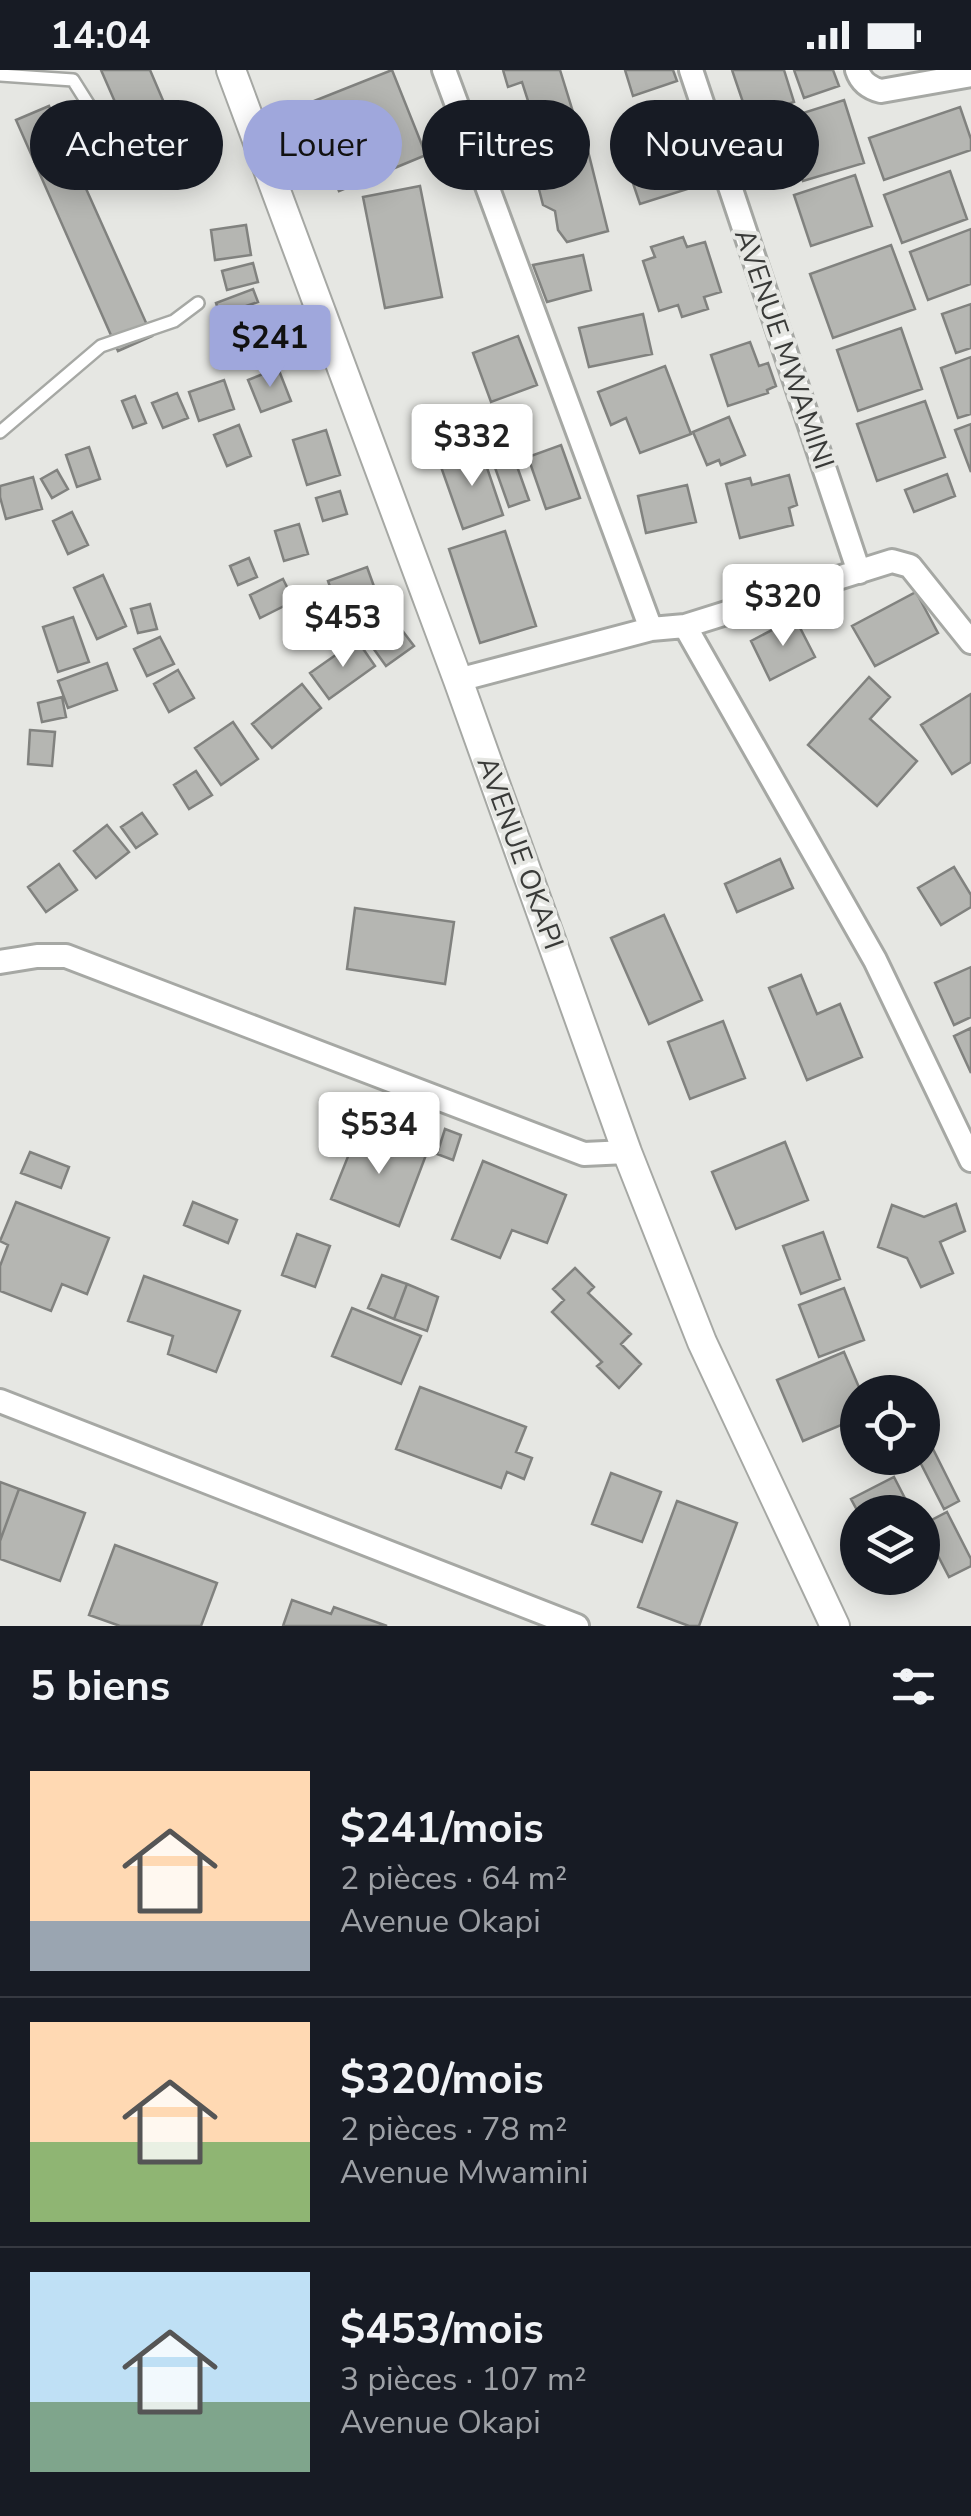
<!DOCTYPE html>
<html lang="fr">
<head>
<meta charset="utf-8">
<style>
  body { margin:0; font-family:"Nunito Sans",sans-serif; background:#20242c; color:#f1f3f6; height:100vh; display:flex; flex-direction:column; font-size:38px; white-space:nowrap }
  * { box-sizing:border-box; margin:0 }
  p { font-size:32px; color:#9ea1a6 }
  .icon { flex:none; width:55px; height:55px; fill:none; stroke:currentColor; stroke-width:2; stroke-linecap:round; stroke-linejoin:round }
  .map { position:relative; height:1556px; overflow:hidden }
  .details { display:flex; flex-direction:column; background:#171b24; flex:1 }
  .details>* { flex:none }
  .hud { position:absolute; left:30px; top:30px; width:912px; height:90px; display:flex; gap:20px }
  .controls { position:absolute; left:840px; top:1305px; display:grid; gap:20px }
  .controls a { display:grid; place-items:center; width:100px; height:100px; border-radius:50%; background:#171b24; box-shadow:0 5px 25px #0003; font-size:50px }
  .price { position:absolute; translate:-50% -85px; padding:0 22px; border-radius:10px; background:#fff; color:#222; font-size:32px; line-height:65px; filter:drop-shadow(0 2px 5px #0008) }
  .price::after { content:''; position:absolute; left:50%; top:60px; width:30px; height:22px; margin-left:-15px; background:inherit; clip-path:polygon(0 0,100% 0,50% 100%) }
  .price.active { background:#9fa7dc; color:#111 }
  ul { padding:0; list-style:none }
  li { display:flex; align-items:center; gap:30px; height:250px; padding:0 30px }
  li+li { border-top:2px solid #363941 }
  li span { display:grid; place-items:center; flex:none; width:280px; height:200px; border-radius:0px; color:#555 }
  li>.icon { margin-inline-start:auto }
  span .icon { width:120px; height:120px; fill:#fffc; stroke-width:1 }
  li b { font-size:42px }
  h2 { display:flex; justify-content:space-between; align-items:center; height:120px; padding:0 30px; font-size:42px }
  .pill { padding:0 35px; border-radius:45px; background:#171b24; box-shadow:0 5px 25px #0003; font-size:35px; line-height:90px }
  .pill.active { background:#9fa7dc; color:#111 }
  .status { display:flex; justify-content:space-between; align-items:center; height:70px; padding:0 50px; background:#171b24; direction:ltr }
  .status svg { height:28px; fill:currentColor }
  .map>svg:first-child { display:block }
  .building { fill:#b5b6b2; stroke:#81827f; stroke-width:2.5 }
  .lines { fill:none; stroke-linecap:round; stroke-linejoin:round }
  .service-casing { stroke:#a6a8a4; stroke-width:16 }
  .minor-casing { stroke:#a6a8a4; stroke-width:28 }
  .tertiary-casing { stroke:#a6a8a4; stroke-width:32 }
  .service { stroke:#fff; stroke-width:11 }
  .minor { stroke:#fff; stroke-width:22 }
  .tertiary { stroke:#fff; stroke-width:28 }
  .labels { text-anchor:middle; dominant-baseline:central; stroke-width:8; stroke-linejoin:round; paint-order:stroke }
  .street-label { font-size:28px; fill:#393a38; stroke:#e6e7e3 }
</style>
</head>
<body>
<div class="status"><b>14:04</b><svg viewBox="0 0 49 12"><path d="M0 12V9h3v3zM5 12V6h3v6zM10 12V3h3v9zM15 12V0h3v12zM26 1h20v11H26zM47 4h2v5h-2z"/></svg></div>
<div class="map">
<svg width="971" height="1556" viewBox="0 0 971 1556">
  <rect width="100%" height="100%" fill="#e6e7e3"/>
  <path class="building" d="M101,0H150L177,63L136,80Z
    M392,0L426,85L339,121L304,35Z
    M503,0H560L577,55L506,77L497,47L530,37L522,12L508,17Z
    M625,0H673L677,11L633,26Z
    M732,0H784L794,32L748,47Z
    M794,0H833L839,16L804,28Z
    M844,30L864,93L803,111L784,49Z
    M49,36L152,266L118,281L16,50Z
    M960,37L971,69V80L884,110L869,68Z
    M676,51L697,116L640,134L618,69Z
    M559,80L561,88L588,81L608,161L567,172L558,160L555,141L543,135L531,88Z
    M950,101L967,149L902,173L884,125Z
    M855,105L872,156L811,176L794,125Z
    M420,116L442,227L385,238L363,127Z
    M246,155L251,185L215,190L211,160Z
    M971,159V214L928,230L910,182Z
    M683,167L687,177L705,172L721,222L704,227L708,239L682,247L678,235L659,241L643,191L655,187L651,177Z
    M891,175L915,239L833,268L810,204Z
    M583,185L591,220L547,232L533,195Z
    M253,193L258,212L227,220L222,201Z
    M253,219L258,232L220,245L216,233Z
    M971,234V278L956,283L942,244Z
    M259,238L269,265L235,279L224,251Z
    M643,244L652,284L589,297L579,258Z
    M901,258L922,319L858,341L837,280Z
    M518,266L537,315L491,332L473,283Z
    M750,272L759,296L768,293L776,316L767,320L768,323L728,336L711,285Z
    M971,287V344L958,348L941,298Z
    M665,296L691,364L640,383L626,348L611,355L598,322Z
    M278,298L291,331L261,342L248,310Z
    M224,310L234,339L199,351L189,322Z
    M177,323L188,348L163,358L152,333Z
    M135,326L146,353L133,358L122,331Z
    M925,331L945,387L877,411L857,354Z
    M729,347L745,385L721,395L719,390L707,395L693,362Z
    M971,354V402L955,360Z
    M239,355L251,386L227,396L214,365Z
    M326,360L340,405L307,415L293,370Z
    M561,375L580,428L546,439L528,387Z
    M89,377L100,409L77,417L66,385Z
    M481,380L503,445L463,459L440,394Z
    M513,385L529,430L509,437L493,392Z
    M57,400L68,419L52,428L41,409Z
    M947,404L955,426L914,442L905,420Z
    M789,405L797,435L789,438L793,455L740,468L726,414L750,408L752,415Z
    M33,407L42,439L6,449L0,427V416Z
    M687,415L696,452L646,463L638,426Z
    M340,421L347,444L323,451L316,428Z
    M72,442L88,475L68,484L53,451Z
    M299,454L308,484L284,491L275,461Z
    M505,461L536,556L480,573L449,479Z
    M249,488L257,507L238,515L230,496Z
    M367,497L385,547L345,560L328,511Z
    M103,505L126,556L97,569L74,518Z
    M283,509L294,531L260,548L250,525Z
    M916,522L938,563L875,596L852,556Z
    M150,534L157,559L138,563L131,539Z
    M73,547L89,592L58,602L43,557Z
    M795,548L815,587L770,610L751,571Z
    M395,551L414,576L386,596L368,571Z
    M160,567L174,594L147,606L134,579Z
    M357,570L375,596L329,629L310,603Z
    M107,593L117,620L68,638L58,611Z
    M178,600L194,628L169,642L154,614Z
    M869,607L890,627L870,649L917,691L877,736L808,675Z
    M302,614L321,638L272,678L252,654Z
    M971,624V692L952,704L921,655Z
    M62,627L66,647L42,652L38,633Z
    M233,652L258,689L221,715L195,678Z
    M30,660L55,662L52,696L28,694Z
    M196,701L212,725L189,739L174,715Z
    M142,743L157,764L136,778L121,757Z
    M107,755L129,782L96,808L74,781Z
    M780,789L793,818L737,842L725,814Z
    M59,794L77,820L46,842L28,817Z
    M954,797L971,825V837L941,855L918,818Z
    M355,838L454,852L445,914L347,899Z
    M664,845L702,930L649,954L611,868Z
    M971,897V947L954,955L935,913Z
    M801,905L817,944L840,934L862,987L807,1010L769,918Z
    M723,951L745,1008L690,1029L668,972Z
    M971,958V1003L954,966Z
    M359,1059L426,1085L399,1156L331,1129Z
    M445,1059L461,1065L453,1090L437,1084Z
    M785,1072L808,1130L736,1159L712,1102Z
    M30,1082L69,1097L61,1118L21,1103Z
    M483,1091L566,1125L547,1173L512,1160L500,1188L452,1169Z
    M16,1132L109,1168L87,1224L62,1214L51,1241L0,1221V1196L8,1175L0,1171Z
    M193,1132L237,1150L228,1173L184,1155Z
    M956,1134L965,1161L940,1172L953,1203L921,1217L907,1188L878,1177L892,1135L924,1147Z
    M823,1162L840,1209L801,1224L783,1176Z
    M297,1164L330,1176L315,1217L282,1205Z
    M575,1198L594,1217L588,1223L631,1264L621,1274L641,1294L619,1318L597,1296L602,1292L552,1242L564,1230L553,1219Z
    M382,1205L407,1214L394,1249L368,1238Z
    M144,1206L240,1241L216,1302L168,1284L173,1266L128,1251Z
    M407,1214L438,1227L427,1261L394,1249Z
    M844,1218L864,1270L819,1287L799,1235Z
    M352,1238L421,1266L401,1314L332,1286Z
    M844,1282L861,1322H858V1348L803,1371L777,1310Z
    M420,1317L526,1357L516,1382L532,1388L524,1409L507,1402L501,1418L396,1379Z
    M923,1359L959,1431L944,1439L918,1388H922Z
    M611,1403L661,1422L642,1472L592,1454Z
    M894,1407L912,1442H858L851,1429Z
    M0,1412L19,1419L0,1471Z
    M19,1419L85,1443L60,1511L0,1489V1471Z
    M677,1431L737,1453L699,1556H689L638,1537Z
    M947,1442L971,1489V1496L949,1507L922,1455Z
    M115,1475L217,1513L201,1556H120L89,1545Z
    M292,1530L331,1544L334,1537L387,1556H283Z"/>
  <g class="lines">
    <defs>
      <path id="service" d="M0,5L73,10L121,86
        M0,362L101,276L174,251L198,233"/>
      <path id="minor" d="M444,0L651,559
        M691,0L859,502
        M857,0C861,12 869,18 881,21L971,5
        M685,556L875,890L971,1090
        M458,610L651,559L685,556L892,491L910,496L971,572
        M0,892L37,886H66L584,1084L627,1082
        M0,1331L577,1556"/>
      <path id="tertiary" d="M231,0L458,610L627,1082L702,1272L835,1556"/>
    </defs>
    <use href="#service" class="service-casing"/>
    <use href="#minor" class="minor-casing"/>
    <use href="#tertiary" class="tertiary-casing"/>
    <use href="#service" class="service"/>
    <use href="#minor" class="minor"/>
    <use href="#tertiary" class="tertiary"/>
  </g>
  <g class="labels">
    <g class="street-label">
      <text transform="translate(784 279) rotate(71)">AVENUE MWAMINI</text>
      <text transform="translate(520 783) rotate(70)">AVENUE OKAPI</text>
    </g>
  </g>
</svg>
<div class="controls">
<a><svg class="icon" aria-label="locate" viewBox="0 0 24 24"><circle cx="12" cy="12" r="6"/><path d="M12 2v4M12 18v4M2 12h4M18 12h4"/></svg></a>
<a><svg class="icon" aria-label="layers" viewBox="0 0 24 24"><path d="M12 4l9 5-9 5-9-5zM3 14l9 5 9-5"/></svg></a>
</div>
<b class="price active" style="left:270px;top:320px">$241</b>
<b class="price" style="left:472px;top:419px">$332</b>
<b class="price" style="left:783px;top:579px">$320</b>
<b class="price" style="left:343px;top:600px">$453</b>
<b class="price" style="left:379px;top:1107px">$534</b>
<div class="hud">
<a class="pill">Acheter</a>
<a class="pill active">Louer</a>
<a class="pill">Filtres</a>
<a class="pill">Nouveau</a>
</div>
</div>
<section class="details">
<h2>5 biens<svg class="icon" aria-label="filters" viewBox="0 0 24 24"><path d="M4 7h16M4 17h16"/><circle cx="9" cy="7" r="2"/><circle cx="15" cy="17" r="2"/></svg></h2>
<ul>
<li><span style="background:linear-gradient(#ffd9b3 75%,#9aa5b1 0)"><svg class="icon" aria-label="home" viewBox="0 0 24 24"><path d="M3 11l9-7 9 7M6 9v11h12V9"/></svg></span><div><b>$241/mois</b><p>2 pièces · 64 m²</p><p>Avenue Okapi</p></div></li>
<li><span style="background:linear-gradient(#ffd9b3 60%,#8fb573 0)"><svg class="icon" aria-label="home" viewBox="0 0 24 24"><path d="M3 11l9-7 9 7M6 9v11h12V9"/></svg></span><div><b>$320/mois</b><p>2 pièces · 78 m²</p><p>Avenue Mwamini</p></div></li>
<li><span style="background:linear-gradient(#bfe0f5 65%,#7fa58c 0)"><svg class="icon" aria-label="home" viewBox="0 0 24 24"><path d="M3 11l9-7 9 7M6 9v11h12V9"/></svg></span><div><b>$453/mois</b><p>3 pièces · 107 m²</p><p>Avenue Okapi</p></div></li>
</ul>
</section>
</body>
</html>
